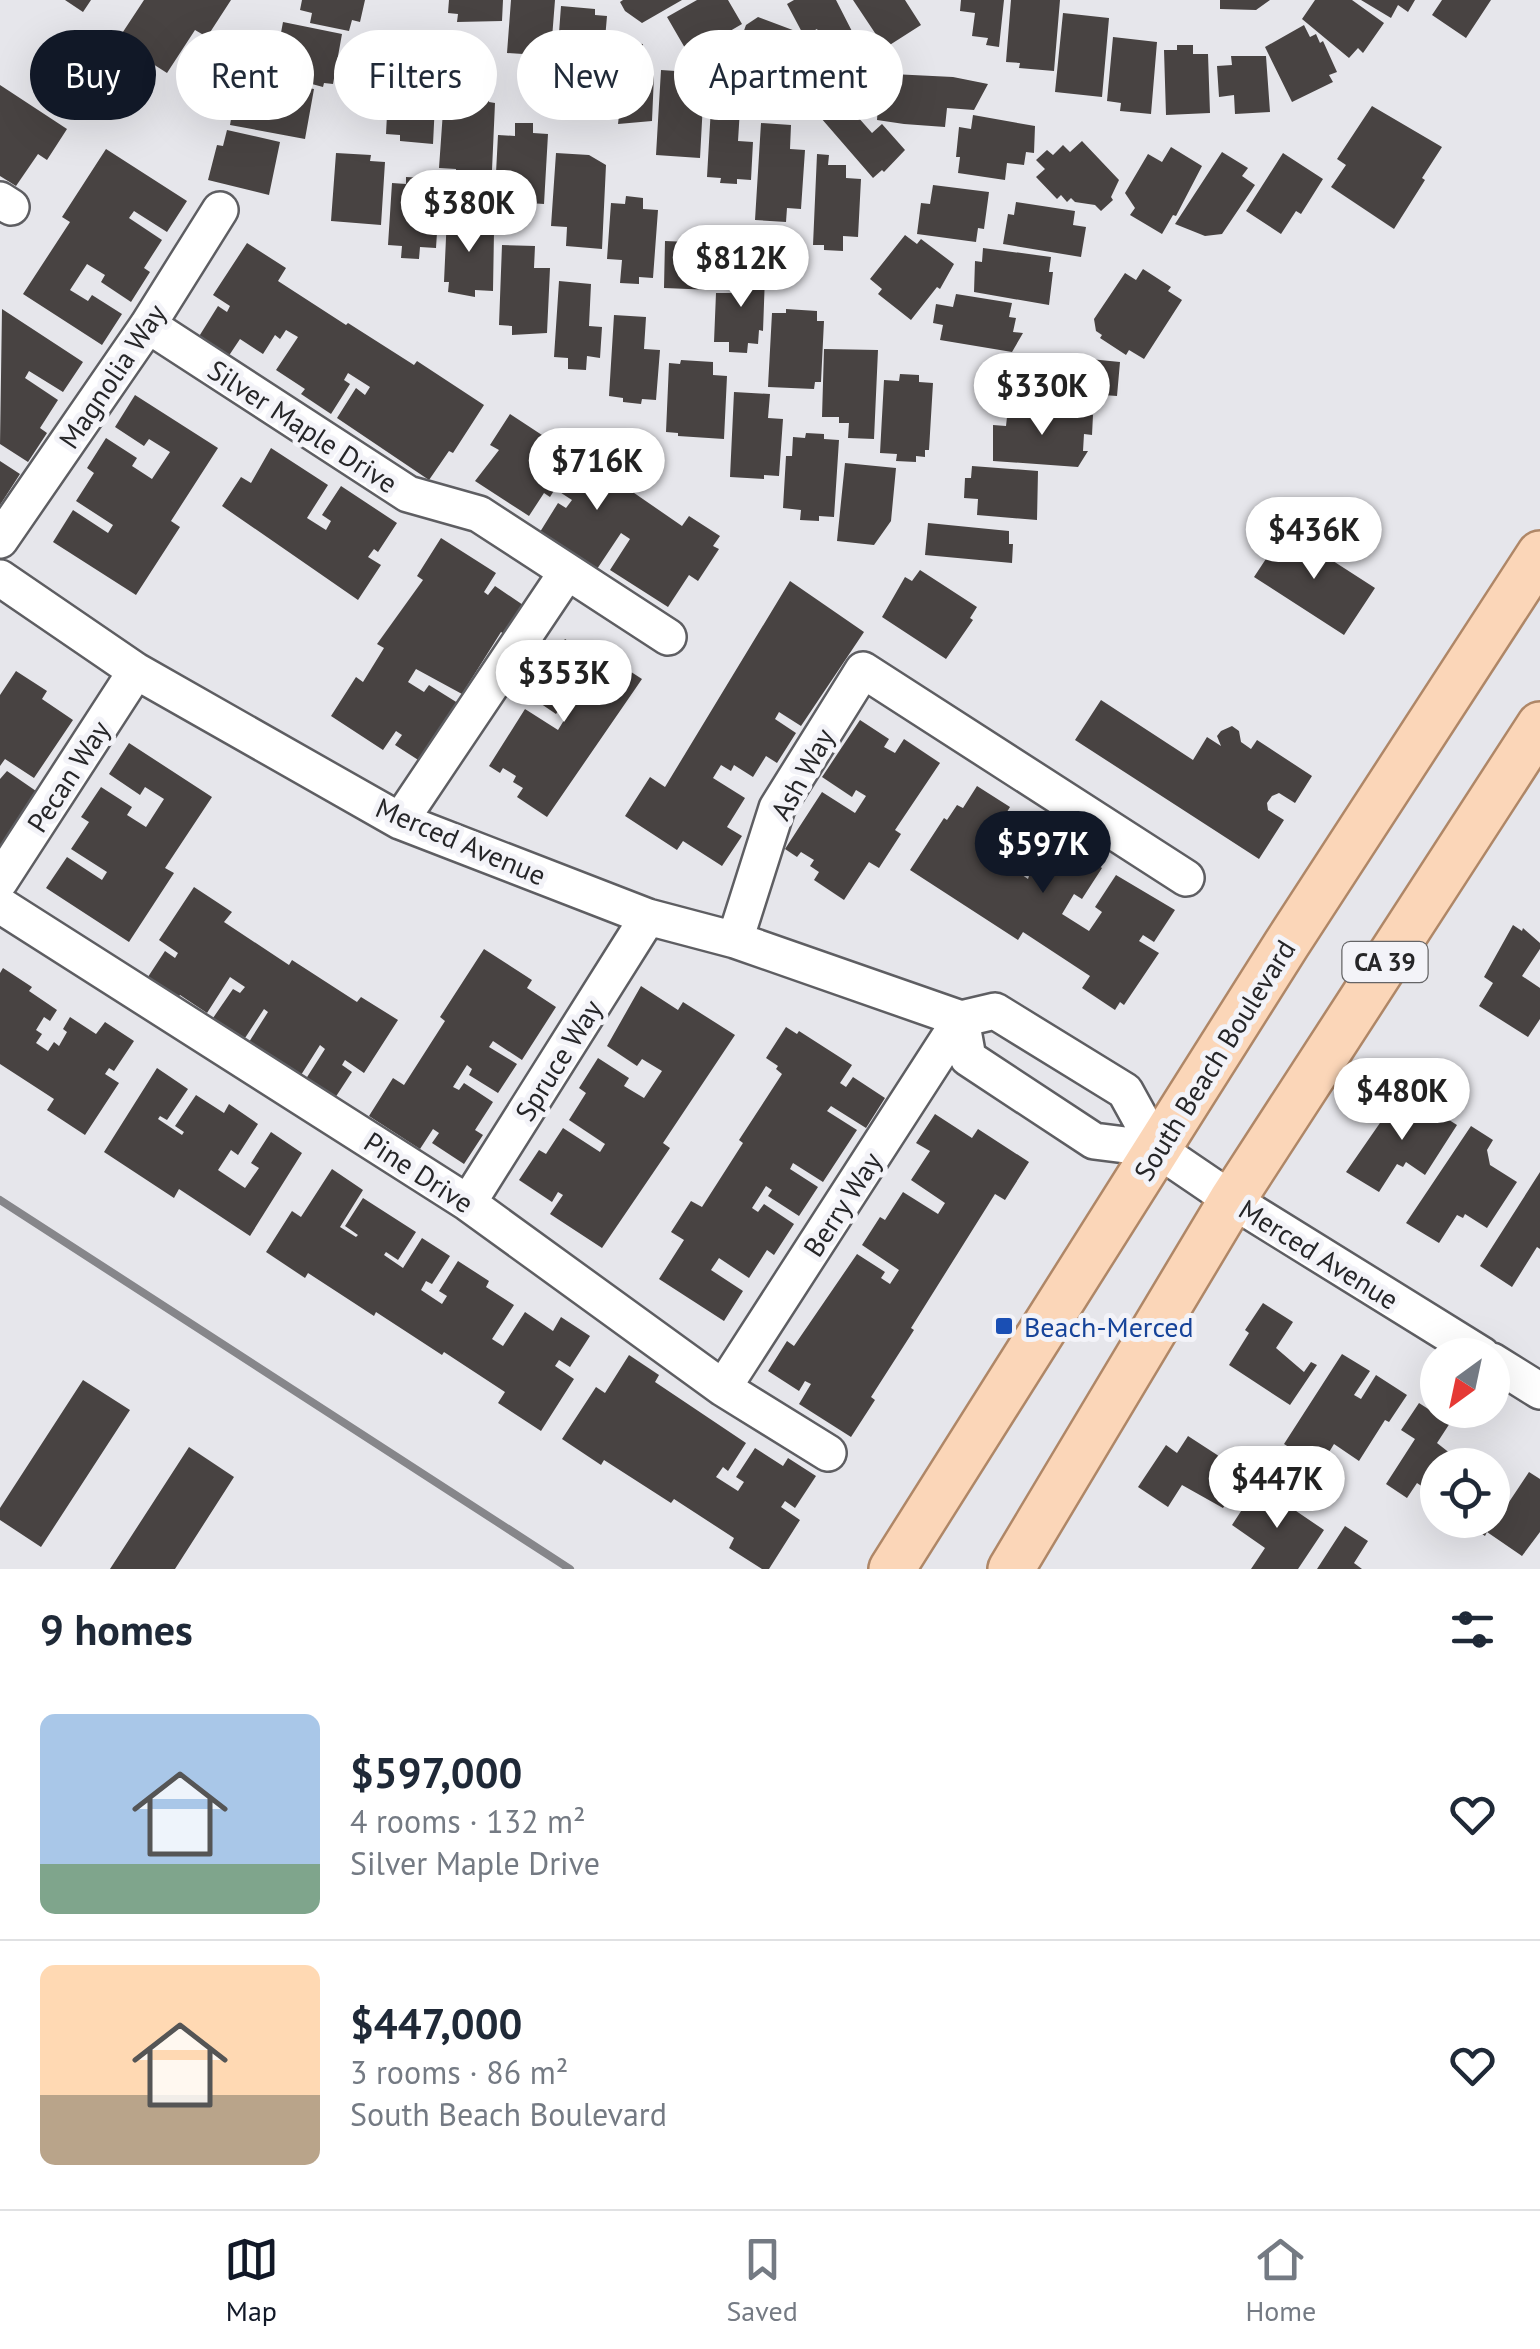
<!DOCTYPE html>
<html lang="en">
<head>
<meta charset="utf-8">
<style>
  body { margin:0; font-family:"PT Sans",sans-serif; background:#f2f2f3; color:#1f2937; height:100vh; display:flex; flex-direction:column; font-size:38px; white-space:nowrap }
  * { box-sizing:border-box; margin:0 }
  p { font-size:32px; color:#747a83 }
  .icon { flex:none; width:55px; height:55px; fill:none; stroke:currentColor; stroke-width:2; stroke-linecap:round; stroke-linejoin:round }
  .map { position:relative; height:1569px; overflow:hidden }
  .details { display:flex; flex-direction:column; background:#fff; flex:1 }
  .details>* { flex:none }
  .top-card { position:absolute; left:30px; top:30px; width:1000px; height:90px; display:flex; gap:20px }
  .needle { width:65px; rotate:213deg }
  .buttons { position:absolute; left:1420px; top:1338px; display:grid; gap:20px }
  .buttons a { display:grid; place-items:center; width:90px; height:90px; border-radius:50%; background:#fff; box-shadow:0 10px 40px #0002; font-size:50px }
  .price { position:absolute; translate:-50% -85px; padding:0 22px; border-radius:35px; background:#fff; color:#222; font-size:32px; line-height:65px; filter:drop-shadow(0 2px 5px #0008) }
  .price::after { content:''; position:absolute; left:50%; top:60px; width:30px; height:22px; margin-left:-15px; background:inherit; clip-path:polygon(0 0,100% 0,50% 100%) }
  .price.on { background:#111827; color:#fff }
  ul { padding:0; list-style:none }
  li { display:flex; align-items:center; gap:30px; height:250px; padding:0 40px }
  li+li { border-top:2px solid #e0e1e3 }
  li span { display:grid; place-items:center; flex:none; width:280px; height:200px; border-radius:15px; color:#555 }
  li>.icon { margin-inline-start:auto }
  span .icon { width:120px; height:120px; fill:#fffc; stroke-width:1 }
  li b { font-size:42px }
  h2 { display:flex; justify-content:space-between; align-items:center; height:120px; padding:0 40px; font-size:42px }
  .pill { padding:0 35px; border-radius:45px; background:#fff; box-shadow:0 10px 40px #0002; font-size:35px; line-height:90px }
  .pill.on { background:#111827; color:#fff }
  .tabs { display:flex; justify-content:space-around; align-items:center; height:140px; border-top:2px solid #e0e1e3; background:#fff; font-size:28px; color:#747a83 }
  .tabs a { display:grid; justify-items:center; gap:5px }
  .tabs .on { color:#111827 }
  .map>svg:first-child { display:block }
  .building { fill:#484342 }
  .lines { fill:none; stroke-linecap:round; stroke-linejoin:round }
  .minor-casing { stroke:#5e5e62; stroke-width:40 }
  .major-casing { stroke:#af8767; stroke-width:50 }
  .minor { stroke:#fff; stroke-width:35 }
  .major { stroke:#fbd6b8; stroke-width:45 }
  .rail { stroke:#86868a; stroke-width:8 }
  .transit-dot { fill:#1a4fb4; stroke:#f3f3f8; stroke-width:4 }
  .labels { text-anchor:middle; dominant-baseline:central; stroke-width:10; stroke-linejoin:round; paint-order:stroke }
  .shield { fill:#f3f3f8; stroke:#646466; stroke-width:2.5 }
  .shield-label { font-size:25px; font-weight:bold; fill:#262628 }
  .street-label { font-size:28px; fill:#262628; stroke:#f3f3f8 }
  .transit-label { font-size:28px; fill:#164399; stroke:#f3f3f8; text-anchor:start }
</style>
</head>
<body>
<div class="map">
<svg width="1540" height="1569" viewBox="0 0 1540 1569">
  <rect width="100%" height="100%" fill="#e6e6eb"/>
  <path class="building" d="M65,0H91L83,12Z
    M144,0H231L207,37L195,30L167,73L117,41Z
    M302,0H365L360,22L352,20L349,31L310,23L312,13L300,10Z
    M449,0H503L502,21L457,22L458,14L448,13Z
    M511,0H555L551,51L538,50V55L507,53Z
    M623,0H682L642,23L625,11L620,2Z
    M697,0H728L742,24L689,55L667,17Z
    M794,0H836L858,43L833,59L817,29L804,36L787,4Z
    M853,0H905L921,25L885,48Z
    M961,0H1004L999,47L986,45L988,38L972,36L975,13L960,11Z
    M1011,0H1060L1054,71L1019,68L1020,63L1006,62Z
    M1220,0H1270L1256,10L1220,9Z
    M1315,0H1352L1384,23L1363,53L1358,48L1349,58L1302,19Z
    M1361,0H1415L1408,12L1398,5L1391,18Z
    M1442,0H1491L1466,38L1432,15Z
    M561,6L595,9V15L607,16L601,86L590,84V89L555,86Z
    M1063,13L1109,18L1102,97L1055,92Z
    M758,17L798,32L793,45L802,48L791,78L782,75L776,93L728,75L746,25Z
    M283,22L342,34L333,84L324,83L323,87L260,70L266,35L280,38Z
    M1304,25L1310,37L1316,34L1320,43L1323,41L1337,72L1329,75L1333,82L1292,102L1265,47Z
    M1113,37L1157,42L1151,114L1120,111L1121,103L1107,101Z
    M612,41L643,44L641,75H654L652,121L618,124L619,115L608,114L609,97H605V84L609,85Z
    M1177,45H1193V54H1208L1210,113L1166,115L1164,50H1177Z
    M404,49L424,50L423,58L437,63L433,144L400,141V135L386,134L390,57L403,58Z
    M1231,56H1266L1270,112L1235,114L1234,95L1219,97L1217,66L1232,65Z
    M661,70L691,72L690,98H695L694,103H703L700,158L656,155Z
    M892,74L953,77L988,84L974,110L947,108L945,127L904,124L877,120L878,105L869,104L870,89L891,91Z
    M254,78L314,89L305,139L230,125L236,88L252,91Z
    M0,85L67,129L47,160L38,154L16,186L0,176Z
    M459,95L489,97V102L495,103L492,170H486V175L456,174V169L439,168L444,97L459,98Z
    M842,99L872,133L882,124L905,150L884,172L882,170L873,178L821,118Z
    M1372,106L1442,147L1422,178L1425,180L1394,229L1331,187L1346,165L1337,159Z
    M711,107L740,109L738,141L753,142L751,180L737,179V184L720,183L721,178L707,177Z
    M973,115L1035,126L1034,153L1026,152L1024,165L1007,163L1005,180L958,173L960,157H956L959,127L971,129Z
    M515,123H533V133L548,134L544,204L529,203V212L511,211L512,193L495,192L498,135L515,136Z
    M761,123L791,125L790,149L805,150L801,209L787,208L786,222L755,220Z
    M227,130L280,142L269,195L208,180L217,145L223,146Z
    M1082,141L1119,180L1111,197L1113,200L1101,211L1095,205L1075,202L1071,198L1067,202L1061,195L1057,199L1036,177L1045,169L1036,160L1047,150L1053,155L1063,145L1070,152Z
    M1171,147L1202,166L1176,216L1173,215L1162,234L1130,215L1135,208L1125,193L1148,154L1162,162Z
    M106,149L187,201L167,232L134,211L129,218L162,240L144,268L150,272L131,302L101,282L105,275L87,264L70,290L88,301L92,295L122,314L102,345L23,294L70,222L62,217Z
    M1222,152L1248,168L1242,176L1255,185L1222,234L1205,236L1175,224Z
    M336,153L371,155L370,161L385,162L381,225L331,221Z
    M556,153L589,155L606,165L602,249L566,246L567,227L551,226Z
    M1283,153L1323,179L1301,214L1296,211L1281,234L1246,211Z
    M817,154L829,155L828,165H846V178L861,179L858,237L843,236V251L824,250V245H813Z
    M406,177L425,178L424,185L440,186L436,248L420,247L419,259L401,258L402,246L388,245L392,183L406,184Z
    M933,185L989,192L984,229L978,228L976,242L917,234L921,203L930,204Z
    M626,196L643,198V209L658,210L653,278L639,277V284L620,283L622,260L607,259L611,203L625,204Z
    M1016,202L1075,211L1073,225L1086,227L1081,257L1003,244L1008,214L1014,215Z
    M461,208L480,209L479,230L494,231L493,291L475,290V297L448,292L449,282H444L447,216L461,217Z
    M905,235L917,244L921,239L954,264L940,289L937,287L911,320L878,294L882,289L870,279Z
    M665,241L714,243L713,290L664,288Z
    M247,243L286,268L278,281L346,325L348,323L414,365L417,361L484,405L453,453L449,451L429,480L337,418L356,388L365,395L370,387L348,373L344,380L350,384L331,414L301,394L305,389L276,370L298,337L286,330L280,339L275,335L263,354L240,339L228,357L198,338L218,306L227,312L230,306L213,295Z
    M502,245L535,246L534,268H550L547,333L512,335V326L499,325Z
    M983,248L1051,257L1049,272H1053L1049,305L974,292L975,261L982,262Z
    M732,264L750,265V272H760V276H765L763,331L759,330L758,344L748,343L747,353L729,352V342H714L716,293H731Z
    M1143,269L1171,287L1168,291L1182,300L1144,359L1129,350L1126,355L1100,338L1102,335L1096,331L1094,319L1125,273L1136,280Z
    M559,281L591,284L589,326L602,327L600,358L587,356L586,370L568,369V358L554,357Z
    M956,294L1012,303L1009,317L1016,318L1013,332L1023,333L1012,352L940,340L943,325L933,323L936,304L953,307Z
    M2,309L83,362L63,392L29,371L25,378L58,400L40,428L47,433L28,462L0,444Z
    M786,309L817,311V321H824L821,382H815L814,389L768,387L772,313H786Z
    M614,315L646,317L644,349L660,350L656,400L642,399L641,404L623,402V398L609,396Z
    M824,349L878,350L874,439L848,438L849,423H839V417H822Z
    M1050,355L1120,362L1117,396L1089,394L1088,409L1041,405L1044,371H1048Z
    M681,360L713,362V375L727,376L724,439L678,436V433L666,432L669,363L680,364Z
    M900,374L919,375V382L933,383L929,450H925V457L916,456V462L896,461L897,454L880,453L884,380L899,381Z
    M734,392L770,394L768,418L783,419L779,476L764,475V479L730,477Z
    M135,395L218,448L171,521L180,527L136,595L53,542L73,510L108,533L113,525L76,501L94,473L87,468L106,438L137,458L132,466L152,479L170,452L149,439L144,446L115,427Z
    M1008,408L1093,415L1092,435L1084,434L1083,451H1088L1078,467L993,461V425L1006,426Z
    M510,414L580,460L582,457L682,526L689,516L720,536L713,546L719,549L698,581L689,575L668,607L610,570L630,539L621,533L597,569L540,532L558,503L566,508L572,500L555,489L550,497L544,493L529,516L475,481L499,450L490,445Z
    M806,433L824,434V439L839,440L834,517L819,516V521L800,520L801,510L783,508L786,456H792L793,437L805,438Z
    M271,448L328,485L307,518L326,530L331,521L322,515L341,486L397,523L378,552L374,549L368,557L381,565L358,600L222,506L241,477L251,483Z
    M0,461L20,474L0,505Z
    M845,463L896,468L891,521L874,545L837,541Z
    M972,466L1038,471L1037,520L977,515L978,499L964,498L965,478H971Z
    M928,523L1009,531V544H1013L1012,563L925,555Z
    M1285,530L1375,588L1344,635L1254,577Z
    M441,538L496,573L484,592L488,595L495,586L526,607L507,636L501,632L462,694L416,669L408,682L424,692L429,685L461,705L426,765L395,745L402,735L396,731L383,750L331,716L356,677L363,682L384,648L377,644L423,580L417,576Z
    M920,570L977,607L970,618L973,620L946,659L882,617L905,577L912,581Z
    M790,581L864,632L801,726L779,712L775,719L796,733L777,763L766,756L753,777L734,765L731,771L721,765L713,778L745,798L727,827L742,836L722,866L683,841L677,850L625,816L650,777L665,787Z
    M565,639L594,658L590,665L599,671L608,657L642,679L547,817L517,797L523,788L513,782L516,776L503,768L500,773L489,766L525,709L558,730L569,712L561,707L556,714L528,695Z
    M16,671L47,691L42,699L73,720L34,778L5,759L0,766V695Z
    M1101,700L1193,760L1207,737L1221,746L1217,736L1221,731L1232,726L1239,731L1241,742L1251,749L1257,740L1312,776L1295,803L1279,793L1272,796L1267,803L1268,810L1284,820L1259,859L1075,740Z
    M860,720L889,739L884,747L895,753L904,739L940,763L895,830L901,834L879,868L869,862L844,900L814,880L819,872L810,866L814,860L801,852L797,857L785,849L822,792L855,813L866,796L856,790L852,797L822,777Z
    M129,743L212,797L165,868L174,873L129,942L46,888L67,857L102,880L107,872L71,849L89,822L81,817L101,787L132,807L127,815L146,827L164,799L145,787L140,795L109,774Z
    M7,771L36,791L0,846V779Z
    M977,786L1010,807L1005,815L1032,832L1011,864L1002,858L1000,860L1028,879L1029,876L1018,869L1040,837L1067,854L1072,848L1102,868L1082,899L1074,894L1062,914L1089,931L1102,912L1095,907L1116,875L1175,910L1154,942L1143,935L1139,941L1159,953L1124,1005L1120,1002L1115,1010L1082,988L1090,976L1023,932L1018,940L910,870L944,818L947,820L957,805L963,808Z
    M194,887L232,912L224,922L289,965L292,960L357,1002L361,997L398,1020L364,1073L345,1060L342,1065L352,1072L331,1104L302,1085L325,1049L320,1045L301,1075L249,1042L268,1012L264,1009L245,1038L213,1018L233,989L240,993L245,987L230,977L207,1013L180,995L175,1002L144,983L165,951L175,958L178,953L159,940Z
    M1513,925L1522,931L1523,928L1540,943V949L1522,976L1540,988V1019L1528,1037L1479,1006L1493,983L1484,977Z
    M484,949L532,980L527,988L556,1007L522,1060L493,1041L489,1047L517,1064L498,1093L469,1075L472,1069L467,1065L453,1087L459,1090L464,1083L493,1102L475,1130L483,1135L464,1164L432,1143L439,1133L433,1129L420,1149L369,1116L393,1078L404,1085L445,1021L440,1017Z
    M3,968L32,987L29,991L57,1010L50,1021L44,1017L36,1030L42,1034L36,1043L48,1051L54,1042L59,1046L67,1032L63,1029L70,1017L96,1034L105,1022L134,1041L114,1071L109,1068L105,1074L119,1083L85,1135L47,1110L54,1099L0,1064V973Z
    M641,986L678,1010L683,1002L735,1035L663,1143L670,1148L602,1248L550,1214L563,1195L558,1192L552,1202L519,1180L539,1150L546,1154L563,1128L600,1152L605,1144L569,1120L586,1093L579,1088L598,1058L629,1078L624,1086L644,1098L662,1071L642,1059L637,1066L607,1046Z
    M786,1027L797,1034L799,1031L852,1065L840,1083L846,1087L853,1077L885,1098L866,1128L831,1106L827,1111L857,1130L823,1182L793,1163L790,1169L818,1187L799,1216L768,1196L772,1190L766,1186L752,1208L758,1212L764,1204L794,1224L774,1255L767,1250L749,1278L719,1258L711,1270L743,1291L724,1321L659,1279L684,1240L671,1232L691,1201L702,1207L743,1143L739,1140L782,1074L776,1069L778,1066L766,1058Z
    M157,1068L188,1089L167,1120L160,1116L158,1119L182,1135L184,1132L175,1126L196,1095L224,1113L229,1104L258,1124L238,1155L231,1150L218,1170L245,1188L259,1168L251,1163L271,1132L302,1153L250,1236L179,1189L174,1198L104,1152Z
    M1400,1094L1422,1108L1424,1104L1457,1125L1425,1175L1406,1162L1403,1167L1397,1164L1379,1192L1346,1172Z
    M935,1114L972,1138L978,1129L1029,1162L1005,1200L995,1194L911,1328L914,1330L871,1397L875,1400L851,1437L799,1404L811,1384L805,1381L799,1391L768,1371L787,1341L794,1346L857,1254L885,1272L881,1278L890,1284L899,1270L862,1245L880,1217L885,1220L903,1192L938,1214L945,1203L911,1180L930,1151L916,1143Z
    M1471,1126L1493,1140L1487,1150L1490,1165L1517,1182L1487,1228L1465,1214L1463,1218L1457,1215L1439,1243L1406,1223Z
    M332,1169L363,1190L340,1227L356,1237L358,1235L345,1226L363,1198L416,1232L398,1260L386,1252L384,1255L403,1268L422,1238L450,1256L432,1284L426,1281L421,1290L442,1304L447,1296L439,1291L458,1261L489,1281L486,1287L514,1305L492,1339L503,1346L525,1312L553,1331L561,1317L590,1336L570,1367L559,1360L555,1366L574,1379L541,1431L498,1403L505,1392L444,1352L442,1355L376,1312L374,1316L308,1273L305,1278L266,1252L292,1211L301,1217Z
    M1540,1172V1249L1537,1247L1512,1287L1480,1266Z
    M1263,1303L1293,1322L1276,1348L1304,1372L1311,1362L1317,1365L1290,1405L1229,1365L1249,1333L1245,1330Z
    M1342,1354L1370,1371L1354,1395L1361,1399L1376,1375L1407,1395L1389,1422L1385,1420L1359,1461L1334,1444L1320,1467L1284,1444Z
    M629,1355L659,1375L655,1382L746,1443L728,1471L723,1467L716,1477L738,1491L744,1482L736,1477L755,1448L783,1466L788,1458L816,1476L795,1508L785,1501L781,1507L800,1520L769,1569H762L729,1548L734,1538L674,1499L671,1503L604,1460L601,1465L562,1439L596,1387L605,1393Z
    M83,1380L130,1410L41,1547L0,1520V1508Z
    M1419,1403L1450,1423L1437,1443L1465,1465H1438V1497L1417,1483L1407,1498L1386,1484L1415,1439L1401,1430Z
    M1188,1436L1245,1473L1223,1508L1182,1485L1168,1507L1138,1487L1166,1445L1177,1453Z
    M189,1447L234,1477L175,1569H110Z
    M1529,1472L1540,1479V1532L1522,1556L1487,1532L1485,1536L1462,1520H1492V1500L1505,1508Z
    M1258,1485L1324,1530L1298,1569H1251L1265,1548L1232,1525Z
    M1345,1526L1368,1541L1354,1563L1362,1569H1317Z"/>
  <g class="lines">
    <defs>
      <path id="minor" d="M0,200L11,207
        M148,325L408,494L479,514L668,637
        M0,540L148,325L220,210
        M0,578L136,671L400,821L648,917L735,940L961,1019L995,1011L1125,1091L1157,1149L1232,1200L1482,1355
        M400,821L567,572
        M0,881L136,671
        M0,905L468,1203L723,1388L828,1453
        M735,940L777,808L863,670L1186,878
        M961,1019L968,1058L1094,1141L1157,1149
        M468,1203L648,917
        M1492,1361L1540,1391
        M723,1388L961,1019"/>
      <path id="major" d="M892,1569L1286,945L1540,554
        M1011,1569L1232,1200L1540,725"/>
    </defs>
    <use href="#minor" class="minor-casing"/>
    <use href="#major" class="major-casing"/>
    <use href="#minor" class="minor"/>
    <use href="#major" class="major"/>
    <path class="rail" d="M0,1200L570,1569"/>
  </g>
  <rect class="transit-dot" x="994" y="1316" width="20" height="20" rx="5"/>
  <g class="labels">
    <rect class="shield" x="1342.5" y="942" width="85" height="40" rx="8"/>
    <g class="shield-label">
      <text x="1385" y="962">CA 39</text>
    </g>
    <g class="street-label">
      <text transform="translate(112 376) rotate(-56)">Magnolia Way</text>
      <text transform="translate(303 426) rotate(33)">Silver Maple Drive</text>
      <text transform="translate(802 774) rotate(-61)">Ash Way</text>
      <text transform="translate(68 776) rotate(-57)">Pecan Way</text>
      <text transform="translate(461 841) rotate(23)">Merced Avenue</text>
      <text transform="translate(558 1060) rotate(-58)">Spruce Way</text>
      <text transform="translate(1214 1060) rotate(-58)">South Beach Boulevard</text>
      <text transform="translate(419 1172) rotate(33)">Pine Drive</text>
      <text transform="translate(842 1204) rotate(-57)">Berry Way</text>
      <text transform="translate(1319 1254) rotate(32)">Merced Avenue</text>
    </g>
    <g class="transit-label">
      <text x="1024" y="1326">Beach-Merced</text>
    </g>
  </g>
</svg>
<div class="buttons">
<a><svg class="needle" viewBox="-14 -14 28 28"><path d="M0-13l5 13h-10z" fill="#e53935"/><path d="M0 13l5-13h-10z" fill="#747a83"/></svg></a>
<a><svg class="icon" aria-label="locate" viewBox="0 0 24 24"><circle cx="12" cy="12" r="6"/><path d="M12 2v4M12 18v4M2 12h4M18 12h4"/></svg></a>
</div>
<b class="price" style="left:469px;top:255px">$380K</b>
<b class="price" style="left:741px;top:310px">$812K</b>
<b class="price" style="left:1042px;top:438px">$330K</b>
<b class="price" style="left:597px;top:513px">$716K</b>
<b class="price" style="left:1314px;top:582px">$436K</b>
<b class="price" style="left:564px;top:725px">$353K</b>
<b class="price on" style="left:1043px;top:896px">$597K</b>
<b class="price" style="left:1402px;top:1143px">$480K</b>
<b class="price" style="left:1277px;top:1531px">$447K</b>
<div class="top-card">
<a class="pill on">Buy</a>
<a class="pill">Rent</a>
<a class="pill">Filters</a>
<a class="pill">New</a>
<a class="pill">Apartment</a>
</div>
</div>
<section class="details">
<h2>9 homes<svg class="icon" aria-label="filters" viewBox="0 0 24 24"><path d="M4 7h16M4 17h16"/><circle cx="9" cy="7" r="2"/><circle cx="15" cy="17" r="2"/></svg></h2>
<ul>
<li><span style="background:linear-gradient(#a9c7e8 75%,#7fa58c 0)"><svg class="icon" aria-label="home" viewBox="0 0 24 24"><path d="M3 11l9-7 9 7M6 9v11h12V9"/></svg></span><div><b>$597,000</b><p>4 rooms · 132 m²</p><p>Silver Maple Drive</p></div><svg class="icon" aria-label="heart" viewBox="0 0 24 24"><path d="M12 20l-8-8c-3-5 5-10 8-4 3-6 11-1 8 4z"/></svg></li>
<li><span style="background:linear-gradient(#ffd9b3 65%,#b9a48a 0)"><svg class="icon" aria-label="home" viewBox="0 0 24 24"><path d="M3 11l9-7 9 7M6 9v11h12V9"/></svg></span><div><b>$447,000</b><p>3 rooms · 86 m²</p><p>South Beach Boulevard</p></div><svg class="icon" aria-label="heart" viewBox="0 0 24 24"><path d="M12 20l-8-8c-3-5 5-10 8-4 3-6 11-1 8 4z"/></svg></li>
</ul>
</section>
<nav class="tabs">
<a class="on"><svg class="icon" aria-label="map" viewBox="0 0 24 24"><path d="M3 6l6-2 6 2 6-2v14l-6 2-6-2-6 2zM9 4v14M15 6v14"/></svg>Map</a>
<a><svg class="icon" aria-label="saved" viewBox="0 0 24 24"><path d="M7 4h10v16l-5-4-5 4z"/></svg>Saved</a>
<a><svg class="icon" aria-label="home" viewBox="0 0 24 24"><path d="M3 11l9-7 9 7M6 9v11h12V9"/></svg>Home</a>
</nav>
</body>
</html>
